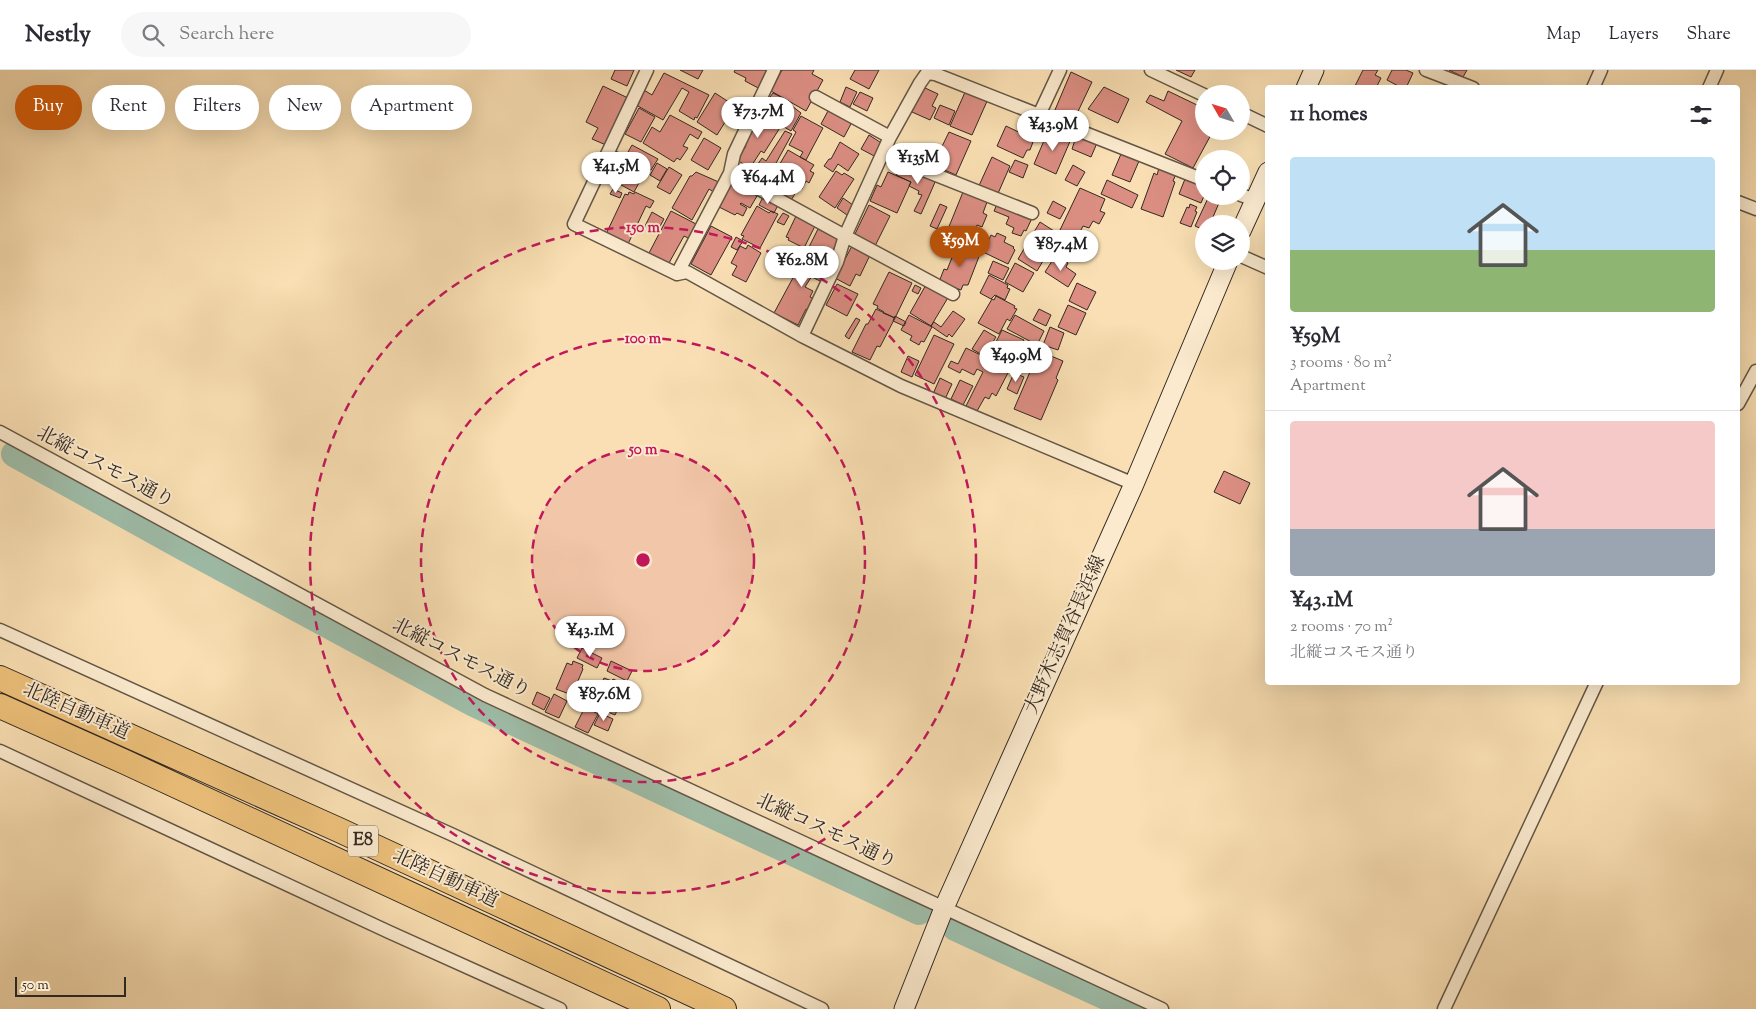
<!DOCTYPE html>
<html lang="en">
<head>
<meta charset="utf-8">
<style>
  body { margin:0; font-family:"Sorts Mill Goudy","Noto Serif JP",serif; background:#f7f7f7; color:#2b2b33; height:100vh; display:flex; flex-direction:column; font-size:19px; white-space:nowrap }
  * { box-sizing:border-box; margin:0 }
  p { font-size:16px; color:#7c7c81 }
  .icon { flex:none; width:28px; height:28px; fill:none; stroke:currentColor; stroke-width:2; stroke-linecap:round; stroke-linejoin:round }
  .map { position:relative; flex:1; overflow:hidden }
  .drawer { position:absolute; left:1265px; top:15px; width:475px; height:600px; display:flex; flex-direction:column; background:#fff; border-radius:5px; box-shadow:0 5px 20px #0002 }
  .drawer>* { flex:none }
  .banner { position:absolute; left:15px; top:15px; width:475px; height:45px; display:flex; gap:10px }
  .needle { width:32px; rotate:309deg }
  .tools { position:absolute; left:1195px; top:15px; display:grid; gap:10px }
  .tools a { display:grid; place-items:center; width:55px; height:55px; border-radius:50%; background:#fff; box-shadow:0 5px 20px #0002; font-size:25px }
  .scale { position:absolute; left:15px; bottom:12px; width:111px; box-sizing:border-box; padding-left:5px; border:2px solid #332922; border-top:0; font-size:14px; line-height:18px; white-space:nowrap; color:#332922; -webkit-text-stroke:4px #fbeace; paint-order:stroke }
  .price { position:absolute; translate:-50% -42px; padding:0 11px; border-radius:18px; background:#fff; color:#222; font-size:16px; line-height:32px; filter:drop-shadow(0 1px 2px #0008) }
  .price::after { content:''; position:absolute; left:50%; top:30px; width:15px; height:11px; margin-left:-8px; background:inherit; clip-path:polygon(0 0,100% 0,50% 100%) }
  .price.current { background:#b45309; color:#fff }
  ul { padding:0; list-style:none }
  li { display:grid; align-content:center; gap:10px; height:265px; padding:0 25px }
  li+li { border-top:1px solid #e1e1e2 }
  li span { display:grid; place-items:center; height:155px; border-radius:5px; color:#555 }
  li>.icon { margin-inline-start:auto }
  span .icon { width:90px; height:90px; fill:#fffc; stroke-width:1 }
  li b { font-size:21px }
  h2 { display:flex; justify-content:space-between; align-items:center; height:60px; padding:0 25px; font-size:21px }
  .chip { padding:0 18px; border-radius:22px; background:#fff; box-shadow:0 5px 20px #0002; font-size:18px; line-height:45px }
  .chip.current { background:#b45309; color:#fff }
  header { display:flex; align-items:center; gap:30px; box-sizing:border-box; height:70px; padding:0 25px; background:#fff; border-bottom:1px solid #e1e1e2 }
  header strong { font-size:24px }
  nav { display:flex; gap:28px; margin-inline-start:auto; font-size:18px }
  .search { width:350px; height:45px; background:#f7f7f7; display:flex; align-items:center; gap:12px; box-sizing:border-box; padding:0 18px; border-radius:28px; color:#7c7c81; font-size:19px }
  .map>svg:first-child { display:block }
  .lines { fill:none; stroke-linecap:round; stroke-linejoin:round }
  .river { stroke:#9ebda9; stroke-width:26 }
  .building { fill:#dc8e83; stroke:#332922 }
  .minor-casing { stroke:#645646; stroke-width:15 }
  .secondary-casing { stroke:#332922; stroke-width:21 }
  .motorway-casing { stroke:#332922; stroke-width:26 }
  .minor { stroke:#fbeace; stroke-width:12 }
  .secondary { stroke:#fbeace; stroke-width:19 }
  .motorway { stroke:#ecc07a; stroke-width:24 }
  .ring { fill:none; stroke:#c2185b; stroke-width:2.5; stroke-dasharray:9 6 }
  .labels { text-anchor:middle; dominant-baseline:central; stroke-width:4; stroke-linejoin:round; paint-order:stroke }
  .shield { fill:#fbeace; stroke:#6f6356; stroke-width:1 }
  .shield-label { font-size:18px; font-weight:bold; fill:#332922 }
  .street-label { font-size:19px; fill:#332922; stroke:#fbeace }
  .centre { fill:#c2185b; stroke:#fbeace; stroke-width:2.5 }
  .ring-label { font-size:15px; text-anchor:middle; font-weight:bold; fill:#c2185b; stroke:#fbeace; stroke-width:4; stroke-linejoin:round; paint-order:stroke }
</style>
</head>
<body>
<header>
<strong>Nestly</strong>
<div class="search"><svg class="icon" aria-label="search" viewBox="0 0 24 24"><circle cx="10" cy="10" r="6"/><path d="M15 15l6 6"/></svg>Search here</div>
<nav><a>Map</a><a>Layers</a><a>Share</a></nav>
</header>
<div class="map">
<svg width="1756" height="939" viewBox="0 0 1756 939">
  <rect width="100%" height="100%" fill="#f9dfb3"/>
  <filter id="stains"><feTurbulence type="fractalNoise" baseFrequency=".004" numOctaves="4"/><feColorMatrix values="0 0 0 0 .2 0 0 0 0 .09 0 0 0 0 .02 0 0 0 .5 -.17"/></filter>
  <radialGradient id="worn" r=".72"><stop offset=".6" stop-color="#630" stop-opacity="0"/><stop offset="1" stop-color="#630" stop-opacity=".3"/></radialGradient>
  <g class="lines">
    <path class="river" d="M14,384L186,479L474,634L919,842
      M955,858L1132,939"/>
  </g>
  <path class="building" d="M615,0H634L627,16L611,9Z
    M680,0H703L698,9Z
    M735,0H765L771,3L762,20L745,11L746,8L734,2Z
    M782,0H814L812,4L823,10L806,41L771,21Z
    M855,0H879L869,19L850,9Z
    M1176,0H1195L1191,7Z
    M1363,0H1378L1375,5L1381,8L1376,18H1354Z
    M1392,0H1406L1413,3L1406,18H1402L1387,10Z
    M1449,0H1467L1463,7Z
    M1071,2L1092,12L1072,54L1052,47Z
    M664,3L709,25L697,48L695,47L694,50L679,41L689,22L682,18L663,50L636,35L644,20L652,25Z
    M603,16L628,28L606,75L592,69L598,58L586,52Z
    M846,17L857,22L850,37L840,32Z
    M923,17L938,24L932,36L936,38L930,50L912,42Z
    M1104,17L1129,29L1118,53L1088,39Z
    M966,20L988,29L972,65L950,56Z
    M1168,21L1197,35L1199,30L1204,33V61H1213L1193,98L1165,84L1182,51L1146,32L1150,25L1164,31Z
    M860,22L873,28L867,41L853,34Z
    M715,23L735,36L717,65L697,52Z
    M773,23L789,31L788,33L801,43L791,61L762,44L772,28L770,27Z
    M940,35L955,41L949,55L934,48Z
    M639,38L655,47L641,72L625,64Z
    M829,39L852,52L844,67L821,54Z
    M760,43L781,56L764,83L761,81L750,98L737,90L746,76L741,73Z
    M670,45L702,62L698,69L690,64L683,76L688,78L680,90L677,88L674,92L643,73L652,57L660,62Z
    M801,46L823,58L806,90L800,87L803,82L789,75L796,62L793,60Z
    M1006,56L1031,68L1030,71L1033,72L1030,80H1027L1023,88L997,76Z
    M1049,59L1071,69L1056,104L1034,94Z
    M785,61L792,64L770,104L772,106L765,118L741,105L746,97L753,101L762,88L766,91Z
    M1069,61L1097,73L1091,87L1072,79L1075,70L1067,67Z
    M949,62L971,71L956,105L933,95Z
    M869,65L883,74L876,87L861,79Z
    M704,68L721,78L708,100L691,90Z
    M840,72L859,84L848,101L838,94L833,102L824,96L829,89H831Z
    M632,75L658,89L651,100L647,98L634,122L612,110Z
    M788,80L814,95L810,101L814,103L809,113L806,111L802,119L799,117L790,132L776,124L780,117L778,116L782,109L774,104Z
    M615,81L623,84L615,100L608,97Z
    M1121,84L1139,91L1130,112L1112,105Z
    M992,87L1010,96L996,128L977,120Z
    M1015,90L1028,95L1023,108L1009,102Z
    M657,93L667,99L660,111L650,105Z
    M901,94L936,110L921,144L914,141L922,125L918,124L919,121L909,116L911,112L896,105Z
    M1073,95L1085,102L1077,116L1065,110Z
    M669,97L682,105L670,124L657,117Z
    M1159,98L1176,104L1173,111L1175,112L1163,147L1141,139L1154,103L1157,105Z
    M836,101L842,105L844,103L854,109L835,138L819,127Z
    M696,102L721,113L715,123L709,119L692,150L672,138L690,106H692Z
    M888,102L911,112L897,143L870,131L877,115L881,117Z
    M1185,109L1204,116V126L1201,133L1179,124Z
    M1107,110L1138,125L1132,138L1101,124Z
    M733,111L757,126L750,138L741,133L740,134L747,138L743,146L737,143L735,145L719,137Z
    M1080,118L1105,129L1100,141L1105,143L1099,154L1093,151L1089,158L1083,156L1077,168L1060,160Z
    M613,119L622,123L620,128L610,124Z
    M629,122L634,124L635,122L654,131L650,138L646,136L628,174L606,164L625,124L628,125Z
    M963,122L987,132L983,143L987,145L982,157L977,155L970,173L946,164Z
    M1209,126H1222L1210,154H1204V160L1195,156Z
    M763,127L778,135L774,143L759,135Z
    M843,128L853,135L847,145L837,138Z
    M1053,131L1066,138L1060,149L1047,143Z
    M998,132L1033,146L1026,161L1024,160L1021,166L1012,163L1014,158L1006,154L1009,147L994,141Z
    M940,134L947,137L937,159L930,156Z
    M1190,134L1197,137L1195,141L1197,142L1191,157L1180,153L1187,137L1189,138Z
    M869,135L890,146L875,176L854,166Z
    M757,136L769,143L771,141L778,144L760,178L742,169L744,166L741,165Z
    M671,141L698,155L690,169L684,166L669,193L649,183Z
    M652,142L664,149L657,162L645,156Z
    M783,143L789,146L784,155L777,152Z
    M796,146L815,156L804,178L788,170L789,168L786,167Z
    M1040,152L1054,161L1049,167L1055,171L1037,201L1018,189Z
    M711,156L732,167L711,205L691,194Z
    M818,159L840,170L832,190L808,179Z
    M997,163L1006,167L1004,172L1014,177L1013,178L1015,180L1008,194L983,182L991,165L995,167Z
    M736,167L743,171L737,180L731,177Z
    M748,175L761,183L746,212L732,205L737,196L731,193L740,176L746,179Z
    M957,175L980,184L968,215H963L961,220L939,212L944,199L947,200Z
    M852,176L870,185L860,206L856,204L850,216L835,208Z
    M808,180L832,193L822,212L812,207L810,209L805,217L813,221L810,227L814,229L808,240L806,239L798,255L774,243Z
    M1059,187L1068,193L1066,197L1076,204L1068,217L1045,202L1054,188L1057,190Z
    M993,191L1009,198L1003,210L988,203Z
    M1015,193L1034,203L1023,222L1005,212Z
    M889,202L912,213L895,248L883,243L884,242L877,238L878,236L873,234Z
    M989,205L1008,215L1007,218L1010,219L1005,230L995,225L991,229L980,223Z
    M927,213L949,226L931,256L910,243Z
    M1077,213L1096,222L1087,240L1069,231Z
    M837,214L858,224L847,246L826,235Z
    M915,215L921,218L918,224L912,221Z
    M996,226L1015,236L1014,238L1017,239L1010,251L1007,249L999,264L978,253L992,229L994,230Z
    M1068,235L1086,243L1076,265L1058,257Z
    M876,239L895,248L880,277L877,276L870,290L852,282L866,254H868Z
    M1039,239L1051,245L1046,256L1033,250Z
    M953,241L965,249L952,267L949,264L947,267L931,256L934,252L941,257Z
    M909,245L932,257L924,272L921,271L919,275L910,270L912,266L901,260Z
    M1015,245L1044,261L1037,275L1007,259Z
    M895,246L906,252L904,256L893,251Z
    M856,248L860,250L849,269L845,266Z
    M1050,257L1064,263L1058,280L1043,275Z
    M984,260L996,267L984,286L972,279Z
    M1002,260L1024,270L1009,298L988,288Z
    M934,265L954,274L934,314L915,305Z
    M966,278L1010,299L996,326L992,323L989,329L985,327L977,341L966,336L983,302L977,299L974,305L962,299L960,303L948,297L951,291L958,294Z
    M1039,281L1063,291L1056,308L1058,310L1041,350L1014,339Z
    M908,286L919,291L912,307L901,302Z
    M1014,303L1024,307L1017,324L1007,319Z
    M940,308L952,314L945,329L933,324Z
    M960,310L973,316L963,335L951,329Z
    M1224,401L1250,413L1240,434L1214,422Z
    M582,578L602,588L597,598L577,588Z
    M573,591L583,595L582,598L583,599L572,625L556,619L567,593L572,595Z
    M611,591L632,601L627,611L607,601Z
    M604,608L612,611L613,609L628,616L615,645L592,635Z
    M537,622L550,628L544,640L532,634Z
    M554,624L567,631L559,648L545,642Z
    M585,637L598,644L588,663L575,657Z
    M600,643L613,649L608,661L594,655Z"/>
  <g class="lines">
    <defs>
      <path id="minor" d="M647,0L574,154L677,204L687,202L802,266L901,316L1134,414
        M1151,0L1204,25
        M1426,0L1473,18
        M1593,18L1601,0
        M1709,18L1717,0
        M816,27L890,67
        M1241,43L1268,56
        M1039,45L1060,0
        M883,84L1032,143
        M730,103L845,166L890,67L920,13L927,3L935,4L1204,110
        M1241,125L1255,130
        M1738,132L1756,139
        M1241,186L1268,198
        M677,204L730,103L734,84L774,0
        M802,266L837,192L845,166L953,224
        M1738,334L1756,301
        M0,362L485,625L1162,939
        M0,560L453,765L822,939
        M0,681L389,862L560,939
        M1444,939L1597,612"/>
      <path id="secondary" d="M1306,18L1314,0
        M1241,161L1268,102
        M904,939L944,838L1134,414L1228,191"/>
      <path id="motorway" d="M0,608L339,760L724,939
        M0,636L125,692L658,939"/>
    </defs>
    <use href="#minor" class="minor-casing"/>
    <use href="#secondary" class="secondary-casing"/>
    <use href="#motorway" class="motorway-casing"/>
    <use href="#minor" class="minor"/>
    <use href="#secondary" class="secondary"/>
    <use href="#motorway" class="motorway"/>
  </g>
  <circle cx="643" cy="490" r="111" fill="#c2185b" fill-opacity=".12"/>
  <g class="ring">
    <circle cx="643" cy="490" r="111"/>
    <circle cx="643" cy="490" r="222"/>
    <circle cx="643" cy="490" r="333"/>
  </g>
  <g class="labels">
    <rect class="shield" x="348" y="755.5" width="30" height="31" rx="4"/>
    <g class="shield-label">
      <text x="363" y="771">E8</text>
    </g>
    <g class="street-label">
      <text transform="translate(105 398) rotate(28)">北縦コスモス通り</text>
      <text transform="translate(1066 565) rotate(-66)">大野木志賀谷長浜線</text>
      <text transform="translate(461 589) rotate(27)">北縦コスモス通り</text>
      <text transform="translate(76 642) rotate(24)">北陸自動車道</text>
      <text transform="translate(826 762) rotate(25)">北縦コスモス通り</text>
      <text transform="translate(445 809) rotate(25)">北陸自動車道</text>
    </g>
  </g>
  <circle cx="643" cy="490" r="8" class="centre"/>
  <g class="ring-label">
    <text x="643" y="162">150 m</text>
    <text x="643" y="273">100 m</text>
    <text x="643" y="384">50 m</text>
  </g>
  <rect width="100%" height="100%" filter="url(#stains)"/>
  <rect width="100%" height="100%" fill="url(#worn)"/>
</svg>
<div class="tools">
<a><svg class="needle" viewBox="-14 -14 28 28"><path d="M0-13l5 13h-10z" fill="#e53935"/><path d="M0 13l5-13h-10z" fill="#7c7c81"/></svg></a>
<a><svg class="icon" aria-label="locate" viewBox="0 0 24 24"><circle cx="12" cy="12" r="6"/><path d="M12 2v4M12 18v4M2 12h4M18 12h4"/></svg></a>
<a><svg class="icon" aria-label="layers" viewBox="0 0 24 24"><path d="M12 4l9 5-9 5-9-5zM3 14l9 5 9-5"/></svg></a>
</div>
<div class="scale">50 m</div>
<b class="price" style="left:758px;top:69px">¥73.7M</b>
<b class="price" style="left:1053px;top:82px">¥43.9M</b>
<b class="price" style="left:918px;top:115px">¥135M</b>
<b class="price" style="left:616px;top:124px">¥41.5M</b>
<b class="price" style="left:768px;top:135px">¥64.4M</b>
<b class="price current" style="left:960px;top:198px">¥59M</b>
<b class="price" style="left:1061px;top:202px">¥87.4M</b>
<b class="price" style="left:802px;top:218px">¥62.8M</b>
<b class="price" style="left:1016px;top:313px">¥49.9M</b>
<b class="price" style="left:590px;top:588px">¥43.1M</b>
<b class="price" style="left:604px;top:652px">¥87.6M</b>
<div class="banner">
<a class="chip current">Buy</a>
<a class="chip">Rent</a>
<a class="chip">Filters</a>
<a class="chip">New</a>
<a class="chip">Apartment</a>
</div>
<section class="drawer">
<h2>11 homes<svg class="icon" aria-label="filters" viewBox="0 0 24 24"><path d="M4 7h16M4 17h16"/><circle cx="9" cy="7" r="2"/><circle cx="15" cy="17" r="2"/></svg></h2>
<ul>
<li><span style="background:linear-gradient(#bfe0f5 60%,#8fb573 0)"><svg class="icon" aria-label="home" viewBox="0 0 24 24"><path d="M3 11l9-7 9 7M6 9v11h12V9"/></svg></span><div><b>¥59M</b><p>3 rooms · 80 m²</p><p>Apartment</p></div></li>
<li><span style="background:linear-gradient(#f6c9c9 70%,#9aa5b1 0)"><svg class="icon" aria-label="home" viewBox="0 0 24 24"><path d="M3 11l9-7 9 7M6 9v11h12V9"/></svg></span><div><b>¥43.1M</b><p>2 rooms · 70 m²</p><p>北縦コスモス通り</p></div></li>
</ul>
</section>
</div>
</body>
</html>
